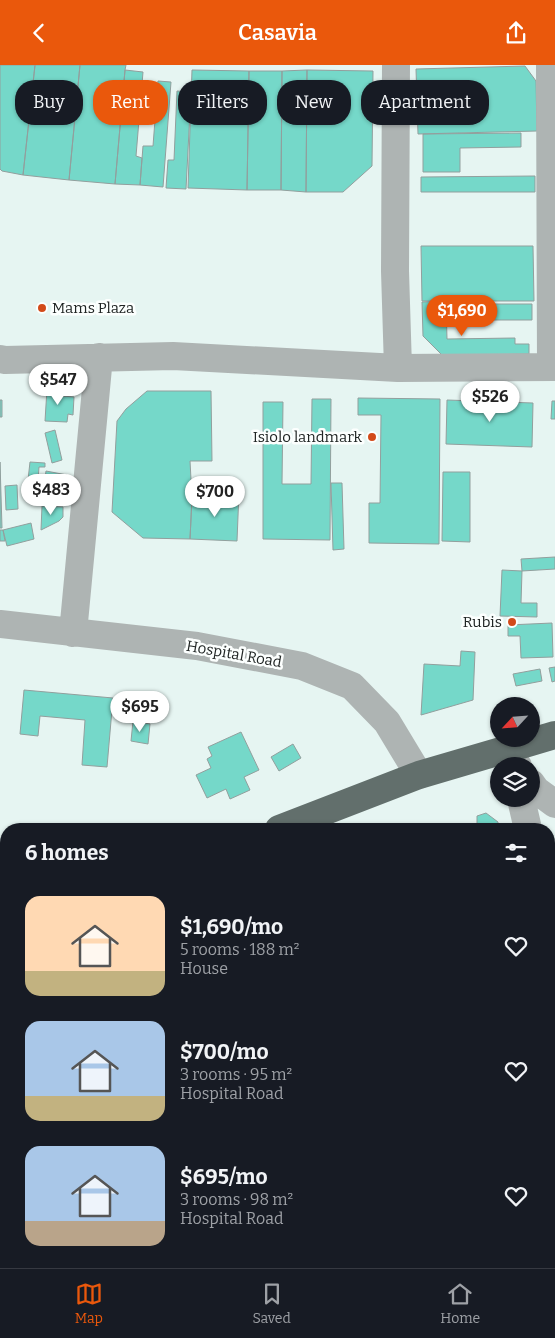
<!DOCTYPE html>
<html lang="en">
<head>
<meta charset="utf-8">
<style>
  body { margin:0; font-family:Bitter,serif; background:#20242c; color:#f1f3f6; height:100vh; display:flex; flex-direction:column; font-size:19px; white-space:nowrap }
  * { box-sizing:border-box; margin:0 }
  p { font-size:16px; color:#9ea1a6 }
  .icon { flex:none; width:28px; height:28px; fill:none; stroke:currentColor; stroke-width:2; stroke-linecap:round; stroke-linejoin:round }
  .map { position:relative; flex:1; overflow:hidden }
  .side { position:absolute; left:0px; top:758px; width:555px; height:446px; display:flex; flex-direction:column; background:#171b24; border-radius:20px 20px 0 0; box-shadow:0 1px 4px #0004 }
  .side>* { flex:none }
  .banner { position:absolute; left:15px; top:15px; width:525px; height:45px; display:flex; gap:10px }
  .needle { width:32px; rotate:244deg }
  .buttons { position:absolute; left:490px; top:632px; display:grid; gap:10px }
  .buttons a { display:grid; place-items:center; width:50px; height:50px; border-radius:50%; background:#171b24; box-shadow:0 1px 4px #0004; font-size:25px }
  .price { position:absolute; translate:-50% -42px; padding:0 11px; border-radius:18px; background:#fff; color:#222; font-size:16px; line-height:32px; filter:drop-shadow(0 1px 2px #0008) }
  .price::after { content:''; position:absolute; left:50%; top:30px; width:15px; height:11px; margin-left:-8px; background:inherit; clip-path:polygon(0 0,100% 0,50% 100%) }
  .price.active { background:#ea580c; color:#fff }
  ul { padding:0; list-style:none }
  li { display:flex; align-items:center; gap:15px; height:125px; padding:0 25px }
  li span { display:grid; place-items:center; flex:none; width:140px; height:100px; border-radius:15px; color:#555 }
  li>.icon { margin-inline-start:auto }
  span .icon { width:60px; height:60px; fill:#fffc; stroke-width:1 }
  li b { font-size:21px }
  h2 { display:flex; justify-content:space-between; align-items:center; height:60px; padding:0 25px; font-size:21px }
  .chip { padding:0 18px; border-radius:20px; background:#171b24; box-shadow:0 1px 4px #0004; font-size:18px; line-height:45px }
  .chip.active { background:#ea580c; color:#fff }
  header { display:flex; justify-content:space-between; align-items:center; height:65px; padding:0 25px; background:#ea580c; color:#fff; font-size:22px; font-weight:600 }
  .tabs { display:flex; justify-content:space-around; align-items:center; height:70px; border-top:1px solid #363941; background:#171b24; font-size:14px; color:#9ea1a6 }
  .tabs a { display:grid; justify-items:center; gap:2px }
  .tabs .active { color:#ea580c }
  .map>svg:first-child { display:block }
  .building { fill:#75d8c9; stroke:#929f9d }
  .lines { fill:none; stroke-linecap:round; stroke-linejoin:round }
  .minor { stroke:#aeb4b3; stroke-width:28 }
  .highway { stroke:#626f6c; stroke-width:28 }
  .poi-dot { fill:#d24a19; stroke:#fcfffe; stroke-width:2 }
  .labels { text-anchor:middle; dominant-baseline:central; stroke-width:5; stroke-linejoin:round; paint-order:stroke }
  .poi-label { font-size:15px; fill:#202524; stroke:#fcfffe; text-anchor:end }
  .street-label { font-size:15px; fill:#202524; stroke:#fcfffe }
</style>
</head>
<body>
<header><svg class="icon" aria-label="back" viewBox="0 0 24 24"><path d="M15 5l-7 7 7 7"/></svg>Casavia<svg class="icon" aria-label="share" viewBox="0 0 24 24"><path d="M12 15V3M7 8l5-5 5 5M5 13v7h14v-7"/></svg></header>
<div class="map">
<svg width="555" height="1203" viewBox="0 0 555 1203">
  <rect width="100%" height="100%" fill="#e6f5f2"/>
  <path class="building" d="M0,0H35L23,110L2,106L0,104Z
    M35,0H80L69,115L23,110Z
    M80,0H126L125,5L115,119L69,115Z
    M525,1L536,16L537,66L418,69L416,4Z
    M125,5L143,7L136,91L142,93L140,120L115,119Z
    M192,5L249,6L247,125L188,123Z
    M307,5L306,127L281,125L282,6Z
    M307,5L373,6L372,101L343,127H306Z
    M249,6H282L281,125H247Z
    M158,16L171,17L163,122L140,120L143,81H153Z
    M177,26L191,27L186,124L166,123L168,95H174Z
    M521,68V82L460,83V107H423V69Z
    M535,111V127H421V112Z
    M421,181H533L534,236H422Z
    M446,236L447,274L515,273V279H529V289L443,291L423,271L422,237Z
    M452,239H532V255H452Z
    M47,324L62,325V331L74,332L73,350L68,349L67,357L45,356Z
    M147,326H211L212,396H190L192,433L190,474L143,473L112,447L117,356L126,344Z
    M358,333L440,334L439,479L369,478V438H380L381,350H358Z
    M312,334H331L330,475L263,474V337H283L282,419H311Z
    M0,335H2V352H0Z
    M447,335L533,338L532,382L446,379Z
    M552,336H555V354H551Z
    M55,365L62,395L52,398L45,368Z
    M0,397L2,463H0Z
    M30,397L45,398V402H39L38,416L28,415Z
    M46,406L67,410L63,433L52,434L51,421L44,420Z
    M443,407H470V477L442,476Z
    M331,418H342L344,484L333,485Z
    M17,420L18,444L6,445L5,421Z
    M223,426L239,427L237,476L190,474L192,433L223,434Z
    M42,441L63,442V452L59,456L41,465Z
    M31,458L34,474L7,481L3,465Z
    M0,465H3L5,476H0Z
    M555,492V504L522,506L521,494Z
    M502,505L522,506L521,538H537V552L500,551Z
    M552,558L553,592L521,593L520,571H508V560Z
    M461,586L475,587L473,635L421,650L424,599L460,601Z
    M555,602V616L552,617L549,603Z
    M540,604L542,616L516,621L513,609Z
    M24,625L113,633L107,702L82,700L85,655L40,651L38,671L20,669Z
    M133,656L150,659L148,679L131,676Z
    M241,667L259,705L244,712L250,725L230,734L226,724L207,733L196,710L211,703L207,694L212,691L208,682Z
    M293,679L301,693L279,706L271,692Z
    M486,748L498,757V764H477V751Z
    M5,811L6,822L3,823L6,832H0V813Z
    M0,1025L5,1037L0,1039Z
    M6,1097V1144L0,1147V1100Z
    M6,1194V1198H96L98,1202L96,1203H0V1197Z
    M97,1198H222L224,1203H100Z
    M344,1198H360L363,1203H346Z
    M456,1198H468L469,1201L457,1203Z"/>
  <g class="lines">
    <path class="minor" d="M396,0L395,206L398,303
      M550,0L551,302
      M0,294L5,295L173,291L398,303L555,302
      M0,559L197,581L302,601L352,621L387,657L419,710
      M73,568L99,292
      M504,684L518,701
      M531,718L536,725L555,739
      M521,734L528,764
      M549,875L555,888"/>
    <path class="highway" d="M279,764L419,710L555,670
      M0,890L6,887"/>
  </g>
  <g class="poi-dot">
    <circle cx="42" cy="243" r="5"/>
    <circle cx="372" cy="372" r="5"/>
    <circle cx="512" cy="557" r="5"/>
  </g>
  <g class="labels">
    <g class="poi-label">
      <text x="52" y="243" text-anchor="start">Mams Plaza</text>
      <text x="362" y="372">Isiolo landmark</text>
      <text x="502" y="557">Rubis</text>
    </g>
    <g class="street-label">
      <text transform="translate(234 589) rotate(10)">Hospital Road</text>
    </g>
  </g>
</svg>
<div class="buttons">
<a><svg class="needle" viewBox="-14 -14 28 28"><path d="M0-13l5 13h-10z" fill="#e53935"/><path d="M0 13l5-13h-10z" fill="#9ea1a6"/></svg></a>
<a><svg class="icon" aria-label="layers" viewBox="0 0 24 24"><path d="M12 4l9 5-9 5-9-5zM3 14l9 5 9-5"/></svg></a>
</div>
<b class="price active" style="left:462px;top:272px">$1,690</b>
<b class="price" style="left:58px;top:341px">$547</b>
<b class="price" style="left:490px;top:358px">$526</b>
<b class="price" style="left:51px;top:451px">$483</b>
<b class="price" style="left:215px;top:453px">$700</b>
<b class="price" style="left:140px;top:668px">$695</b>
<div class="banner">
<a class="chip">Buy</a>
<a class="chip active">Rent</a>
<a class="chip">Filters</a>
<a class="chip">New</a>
<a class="chip">Apartment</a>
</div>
<section class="side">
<h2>6 homes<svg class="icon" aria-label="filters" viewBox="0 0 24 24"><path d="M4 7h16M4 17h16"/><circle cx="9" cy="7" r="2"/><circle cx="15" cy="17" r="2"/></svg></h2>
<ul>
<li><span style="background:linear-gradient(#ffd9b3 75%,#c2b280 0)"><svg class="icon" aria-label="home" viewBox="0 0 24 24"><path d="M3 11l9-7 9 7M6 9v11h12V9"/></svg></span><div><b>$1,690/mo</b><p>5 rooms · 188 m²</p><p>House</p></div><svg class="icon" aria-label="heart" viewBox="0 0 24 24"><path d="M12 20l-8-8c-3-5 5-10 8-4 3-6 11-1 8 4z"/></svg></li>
<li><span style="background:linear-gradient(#a9c7e8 75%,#c2b280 0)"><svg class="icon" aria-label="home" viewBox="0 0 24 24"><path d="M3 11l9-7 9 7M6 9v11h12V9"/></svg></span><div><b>$700/mo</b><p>3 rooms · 95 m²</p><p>Hospital Road</p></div><svg class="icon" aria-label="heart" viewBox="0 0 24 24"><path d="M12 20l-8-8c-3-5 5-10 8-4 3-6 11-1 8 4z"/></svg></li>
<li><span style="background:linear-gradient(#a9c7e8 75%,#b9a48a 0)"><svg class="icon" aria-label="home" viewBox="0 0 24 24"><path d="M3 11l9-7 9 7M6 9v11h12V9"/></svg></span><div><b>$695/mo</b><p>3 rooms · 98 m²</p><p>Hospital Road</p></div><svg class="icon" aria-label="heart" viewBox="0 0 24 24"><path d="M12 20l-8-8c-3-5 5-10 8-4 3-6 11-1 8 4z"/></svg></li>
</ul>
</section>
</div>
<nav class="tabs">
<a class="active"><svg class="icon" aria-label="map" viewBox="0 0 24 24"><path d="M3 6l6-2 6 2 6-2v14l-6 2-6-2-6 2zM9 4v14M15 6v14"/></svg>Map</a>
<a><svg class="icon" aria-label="saved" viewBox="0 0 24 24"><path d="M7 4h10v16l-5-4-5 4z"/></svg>Saved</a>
<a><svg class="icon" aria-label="home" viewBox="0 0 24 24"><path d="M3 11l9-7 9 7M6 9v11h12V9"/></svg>Home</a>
</nav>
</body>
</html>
